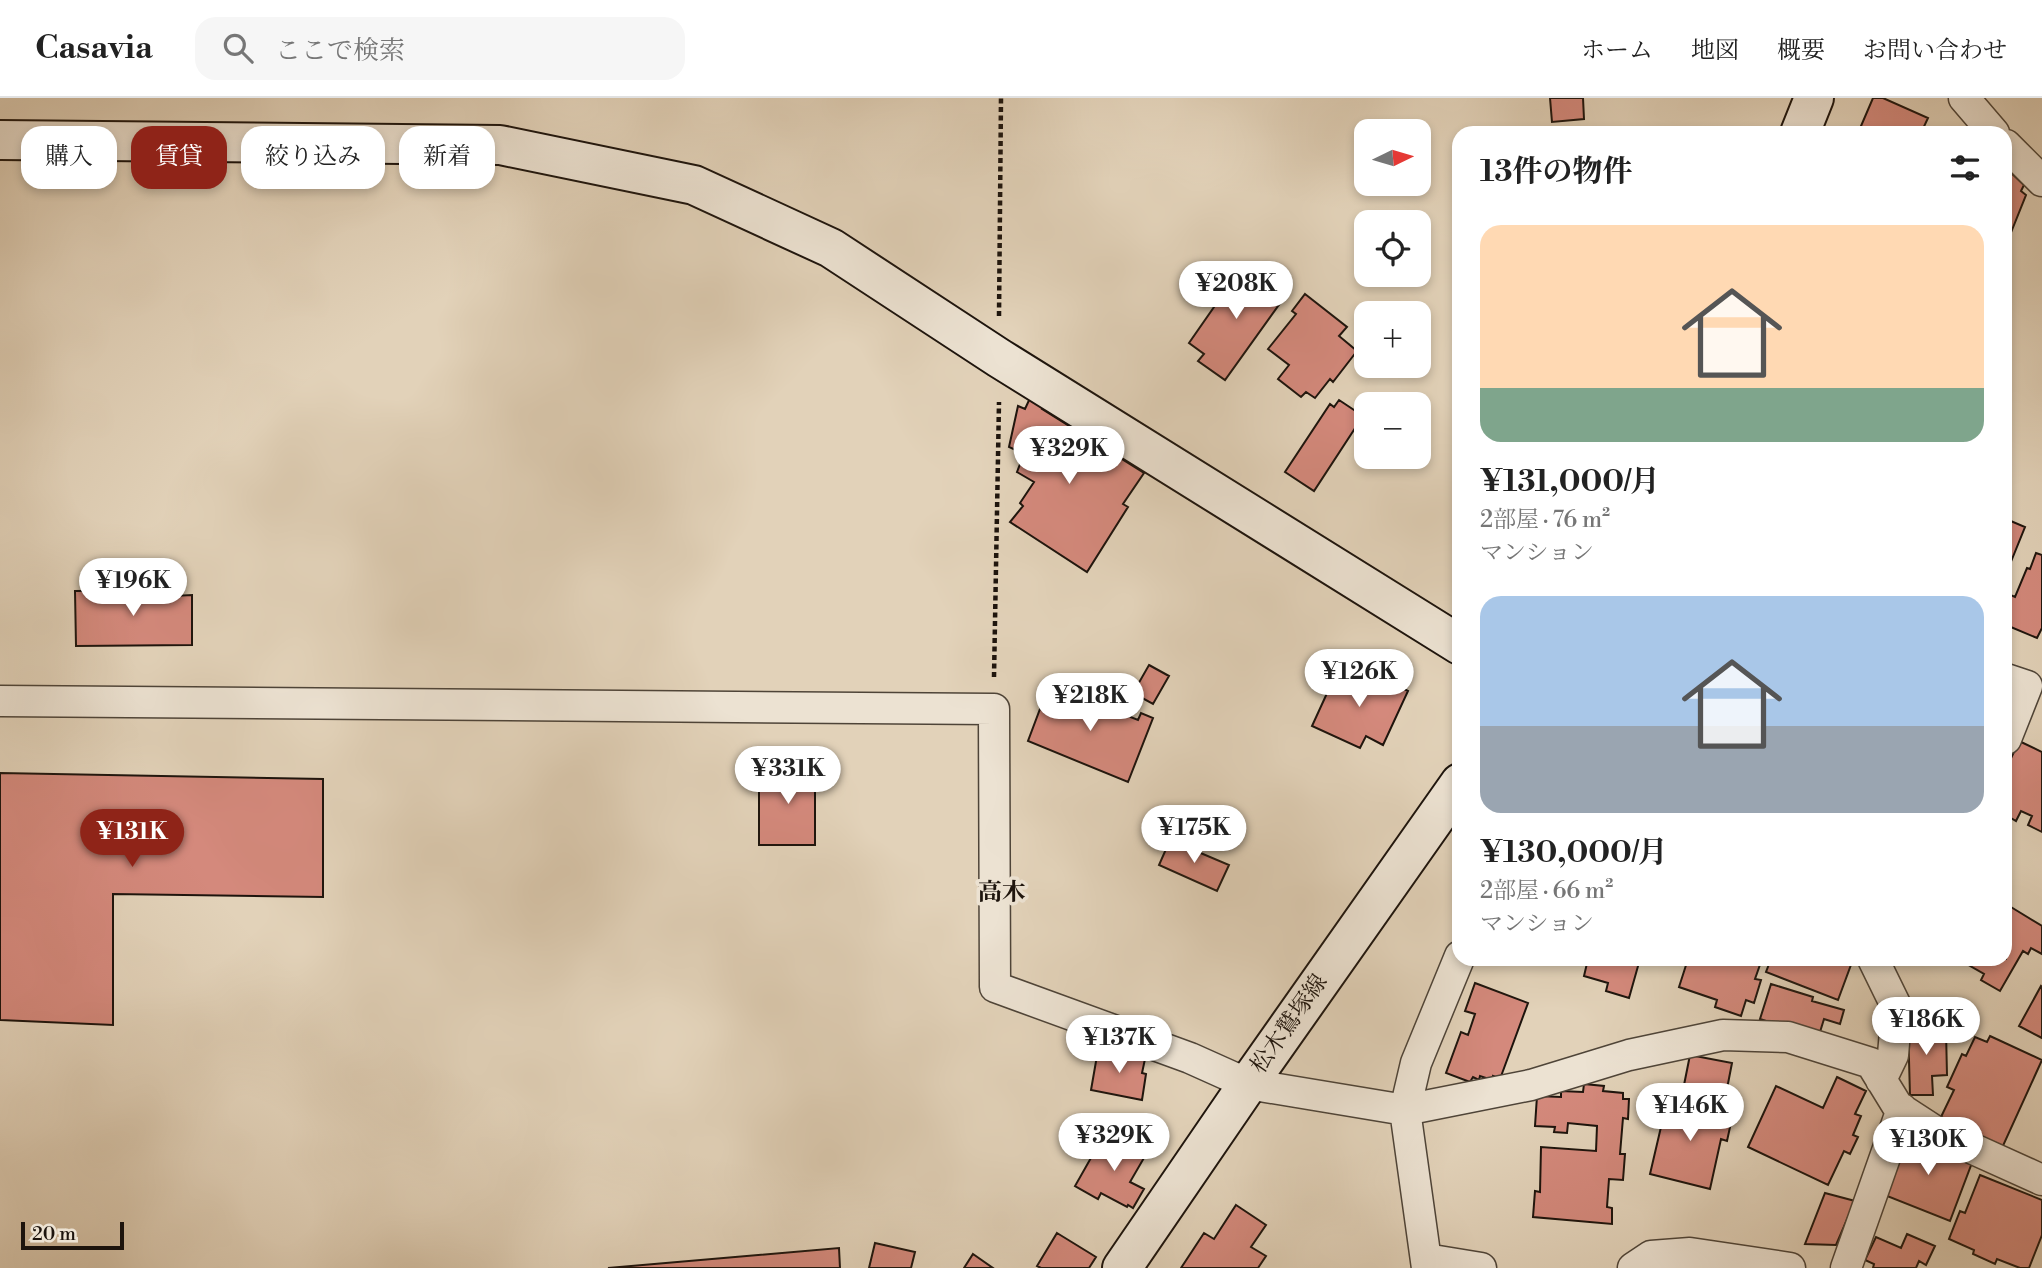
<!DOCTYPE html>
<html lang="ja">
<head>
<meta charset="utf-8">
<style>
  body { margin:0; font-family:"Libre Bodoni","Noto Serif JP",serif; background:#f6f6f6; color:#222; height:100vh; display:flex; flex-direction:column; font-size:26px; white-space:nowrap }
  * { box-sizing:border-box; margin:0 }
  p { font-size:23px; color:#767676 }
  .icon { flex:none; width:38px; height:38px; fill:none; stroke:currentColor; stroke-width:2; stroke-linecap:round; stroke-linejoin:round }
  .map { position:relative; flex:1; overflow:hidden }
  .sheet { position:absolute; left:1452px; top:28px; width:560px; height:840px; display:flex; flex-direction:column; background:#fff; border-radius:21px; box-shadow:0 4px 10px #0003 }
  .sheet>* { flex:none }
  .hud { position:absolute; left:21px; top:28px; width:665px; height:63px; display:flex; gap:14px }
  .needle { width:46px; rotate:85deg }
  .fabs { position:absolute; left:1354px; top:21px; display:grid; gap:14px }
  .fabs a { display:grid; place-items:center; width:77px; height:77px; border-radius:14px; background:#fff; box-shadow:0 4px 10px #0003; font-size:35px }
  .scale { position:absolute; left:21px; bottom:18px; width:103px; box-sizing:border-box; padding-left:7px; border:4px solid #1d140d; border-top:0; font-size:19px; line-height:24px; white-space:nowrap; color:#1d140d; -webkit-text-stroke:5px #ece2d2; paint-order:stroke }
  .price { position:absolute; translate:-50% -60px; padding:0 16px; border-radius:24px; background:#fff; color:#222; font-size:23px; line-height:46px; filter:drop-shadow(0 2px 4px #0008) }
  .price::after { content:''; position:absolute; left:50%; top:42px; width:21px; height:16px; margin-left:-10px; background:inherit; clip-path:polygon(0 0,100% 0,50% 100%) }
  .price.current { background:#8f2418; color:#fff }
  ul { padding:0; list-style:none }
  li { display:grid; align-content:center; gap:14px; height:371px; padding:0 28px }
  li span { display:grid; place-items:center; height:217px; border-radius:21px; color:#555 }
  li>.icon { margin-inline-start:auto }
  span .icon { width:126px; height:126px; fill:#fffc; stroke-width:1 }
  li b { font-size:30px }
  h2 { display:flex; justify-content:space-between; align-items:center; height:84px; padding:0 28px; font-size:30px }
  .chip { padding:0 24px; border-radius:21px; background:#fff; box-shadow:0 4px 10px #0003; font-size:24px; line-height:63px }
  .chip.current { background:#8f2418; color:#fff }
  header { display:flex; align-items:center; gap:42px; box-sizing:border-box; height:98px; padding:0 35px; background:#fff; border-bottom:2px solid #e0e0e0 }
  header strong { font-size:33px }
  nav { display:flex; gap:38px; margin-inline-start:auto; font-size:24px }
  .search { width:490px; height:63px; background:#f6f6f6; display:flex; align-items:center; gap:18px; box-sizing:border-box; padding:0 24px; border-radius:21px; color:#767676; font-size:26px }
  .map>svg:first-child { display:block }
  .building { fill:#d4897c; stroke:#1d140d; stroke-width:2 }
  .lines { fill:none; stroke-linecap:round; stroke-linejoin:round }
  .street-casing { stroke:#4e4438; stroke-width:33 }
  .secondary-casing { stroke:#1d140d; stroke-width:42 }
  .path { stroke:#1d140d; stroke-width:4.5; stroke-dasharray:5 3.5; stroke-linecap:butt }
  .street { stroke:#ece2d2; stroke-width:30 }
  .secondary { stroke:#ece2d2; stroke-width:38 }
  .labels { text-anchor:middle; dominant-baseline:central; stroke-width:7; stroke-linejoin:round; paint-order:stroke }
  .street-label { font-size:23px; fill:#1d140d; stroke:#ece2d2 }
  .neighbourhood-label { font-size:24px; font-weight:bold; fill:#1d140d; stroke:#ece2d2 }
</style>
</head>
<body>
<header>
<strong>Casavia</strong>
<div class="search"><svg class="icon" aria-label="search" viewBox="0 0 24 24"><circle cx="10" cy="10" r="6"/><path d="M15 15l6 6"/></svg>ここで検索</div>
<nav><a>ホーム</a><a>地図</a><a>概要</a><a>お問い合わせ</a></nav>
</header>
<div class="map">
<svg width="2042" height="1170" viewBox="0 0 2042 1170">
  <rect width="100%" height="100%" fill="#e2d2b9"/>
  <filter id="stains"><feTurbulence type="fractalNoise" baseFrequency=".00286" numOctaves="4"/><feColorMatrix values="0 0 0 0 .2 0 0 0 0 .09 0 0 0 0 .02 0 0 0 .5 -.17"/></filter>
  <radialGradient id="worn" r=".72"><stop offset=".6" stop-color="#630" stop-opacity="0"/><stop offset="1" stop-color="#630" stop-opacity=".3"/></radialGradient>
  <path class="building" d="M1550,0H1583L1584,21L1552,24Z
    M1873,0H1883L1928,20L1921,35H1858Z
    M2006,70L2024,87L2021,93L2026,97L2006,147Z
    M1244,166L1286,197L1225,282L1198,263L1204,256L1189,245Z
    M1305,196L1347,229L1339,238L1357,253L1333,284L1330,281L1315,300L1306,294L1301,299L1278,281L1289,267L1268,251L1296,216L1292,213Z
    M1031,298L1045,306L1042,311L1144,375L1123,406L1128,409L1087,474L1010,424L1023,408L1020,405L1034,384L1017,374L1024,356L1009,349L1018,308L1025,311Z
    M1339,302L1363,318L1314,393L1285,374L1330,306L1334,309Z
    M2006,421L2025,429L2006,476Z
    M2036,455L2042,457V530L2037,540L2006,527V495L2015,499L2027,470L2030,471Z
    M173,492V498L192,497V547L76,548L75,493Z
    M1149,567L1169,578L1153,606L1133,595Z
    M1339,569L1381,592L1385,581L1408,593L1383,647L1366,638L1360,650L1312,628Z
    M1049,587L1138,622L1141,615L1153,620L1128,684L1028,643Z
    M2019,643L2042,654V734L2028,727L2032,718L2021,713L2016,723L2006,717V671Z
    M815,667V747H759V692H764V668Z
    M0,675L323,681V799L113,796V927L0,922Z
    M1170,742L1229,767L1217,793L1159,767Z
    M2006,806L2042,828V856L2031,850L2028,856L2023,853L2000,893L1981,882L1984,876L1958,861H2006Z
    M1588,861H1640L1629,900L1606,893L1608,885L1584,878Z
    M1688,861H1762L1755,881L1761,882L1754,905L1746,902L1741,918L1715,909L1717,902L1679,889Z
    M1771,861H1844L1852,864L1838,902L1766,874Z
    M1475,885L1528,905L1500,981L1493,978L1492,982L1480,978L1479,982L1473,979L1470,984L1446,975L1461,934L1468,937L1475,916L1465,913Z
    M1771,886L1813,899L1812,903L1844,912L1840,926L1824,921L1820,934L1803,935L1760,921Z
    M2041,888L2042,889V940L2019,928Z
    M1935,926L1936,934L1946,933L1947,977L1932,978L1933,997H1910L1908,927Z
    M1990,938L2042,962L2002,1050L1940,1021L1954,992L1947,989L1962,956L1966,958L1975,939L1987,944Z
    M1098,952L1145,961L1142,975L1146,976L1142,1002L1091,992Z
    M1690,957L1732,965L1724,1006L1682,997Z
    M1837,979L1866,993L1855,1016L1861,1018L1853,1037L1858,1039L1850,1056L1844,1053L1828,1087L1748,1049L1776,988L1823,1010Z
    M1584,986L1604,988L1603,993L1623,995V1001H1629L1628,1021L1623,1020L1620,1056H1625L1623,1082L1609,1081L1607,1109L1612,1110V1126L1533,1119L1535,1093L1540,1094L1541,1049L1596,1053L1597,1028L1568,1025L1567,1035L1554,1034L1555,1029L1535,1028L1537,998L1561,999V993L1583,994Z
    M1668,999L1719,1011L1718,1017L1732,1020L1727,1043L1721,1041L1710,1091L1650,1076Z
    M1905,1036L1973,1062L1950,1123L1882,1096Z
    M1120,1038L1148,1053L1130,1084L1144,1091L1133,1110L1128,1107L1127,1109L1101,1095L1098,1101L1075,1088L1100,1044L1112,1052Z
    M1980,1077L2042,1102V1137L2029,1170H2020L1997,1161L1995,1166L1973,1156L1974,1152L1949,1141L1960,1113L1965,1115Z
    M1825,1095L1855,1103L1836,1147L1805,1146Z
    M1236,1107L1266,1127L1251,1149L1266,1158L1258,1170H1181L1204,1135L1214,1141Z
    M1057,1135L1096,1159L1089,1170H1041L1037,1168Z
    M1907,1136L1935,1148L1926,1167L1919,1163L1916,1170H1873L1874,1166L1865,1162L1876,1139L1901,1150Z
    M875,1145L915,1154L911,1170H869Z
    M839,1150L840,1170H608Z
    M973,1156L993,1170H964Z"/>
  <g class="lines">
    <defs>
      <path id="street" d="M1964,0L1994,35
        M2006,47L2042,83
        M2006,581L2027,588L2006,641
        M0,603L994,611L995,889L1190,960L1248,986L1405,1012L1531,987L1629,957L1723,937L1788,939L1871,965L1898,1009L1938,1035L2042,1082
        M1873,861L1897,910L1893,957L1881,982
        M1426,1161L1481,1170
        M1427,1170L1405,1012L1416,965L1460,858
        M1633,1170L1651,1158L1690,1155L1790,1170
        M1846,1170L1902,1011"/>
      <path id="secondary" d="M1800,35L1814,0
        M0,42L500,47L694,87L831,150L999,260L1460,547
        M1122,1170L1248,986L1460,685"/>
    </defs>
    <use href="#street" class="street-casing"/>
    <use href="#secondary" class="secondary-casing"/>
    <path class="path" d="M999,218L1001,0
      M994,579L999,304"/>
    <use href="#street" class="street"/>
    <use href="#secondary" class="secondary"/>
  </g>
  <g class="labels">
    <g class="street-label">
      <text transform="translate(1289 926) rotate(-55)">松木鷲塚線</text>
    </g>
    <g class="neighbourhood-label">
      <text x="1002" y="795">高木</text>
    </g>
  </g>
  <rect width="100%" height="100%" filter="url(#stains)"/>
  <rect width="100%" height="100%" fill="url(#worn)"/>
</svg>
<div class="fabs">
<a><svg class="needle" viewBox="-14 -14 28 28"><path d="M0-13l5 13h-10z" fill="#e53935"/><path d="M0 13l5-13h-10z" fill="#767676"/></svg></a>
<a><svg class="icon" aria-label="locate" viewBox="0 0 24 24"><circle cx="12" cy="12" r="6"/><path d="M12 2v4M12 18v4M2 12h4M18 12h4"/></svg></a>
<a>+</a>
<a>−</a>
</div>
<div class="scale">20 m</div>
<b class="price" style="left:1236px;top:223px">¥208K</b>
<b class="price" style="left:1069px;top:388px">¥329K</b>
<b class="price" style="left:133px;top:520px">¥196K</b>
<b class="price" style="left:1359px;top:611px">¥126K</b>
<b class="price" style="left:1090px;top:635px">¥218K</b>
<b class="price" style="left:788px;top:708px">¥331K</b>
<b class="price" style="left:1194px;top:767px">¥175K</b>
<b class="price current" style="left:132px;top:771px">¥131K</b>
<b class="price" style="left:1926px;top:959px">¥186K</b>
<b class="price" style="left:1119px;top:977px">¥137K</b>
<b class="price" style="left:1690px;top:1045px">¥146K</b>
<b class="price" style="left:1114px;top:1075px">¥329K</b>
<b class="price" style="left:1928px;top:1079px">¥130K</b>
<div class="hud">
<a class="chip">購入</a>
<a class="chip current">賃貸</a>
<a class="chip">絞り込み</a>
<a class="chip">新着</a>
</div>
<section class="sheet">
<h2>13件の物件<svg class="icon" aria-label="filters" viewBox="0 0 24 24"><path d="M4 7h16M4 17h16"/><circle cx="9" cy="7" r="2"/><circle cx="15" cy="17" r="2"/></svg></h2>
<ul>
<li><span style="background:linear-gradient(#ffd9b3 75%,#7fa58c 0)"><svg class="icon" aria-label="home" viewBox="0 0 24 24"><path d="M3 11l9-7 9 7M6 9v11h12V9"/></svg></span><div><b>¥131,000/月</b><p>2部屋 · 76 m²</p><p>マンション</p></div></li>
<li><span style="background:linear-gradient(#a9c7e8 60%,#9aa5b1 0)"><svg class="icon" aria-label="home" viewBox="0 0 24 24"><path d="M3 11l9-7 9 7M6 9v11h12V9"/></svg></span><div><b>¥130,000/月</b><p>2部屋 · 66 m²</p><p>マンション</p></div></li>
</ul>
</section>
</div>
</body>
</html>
